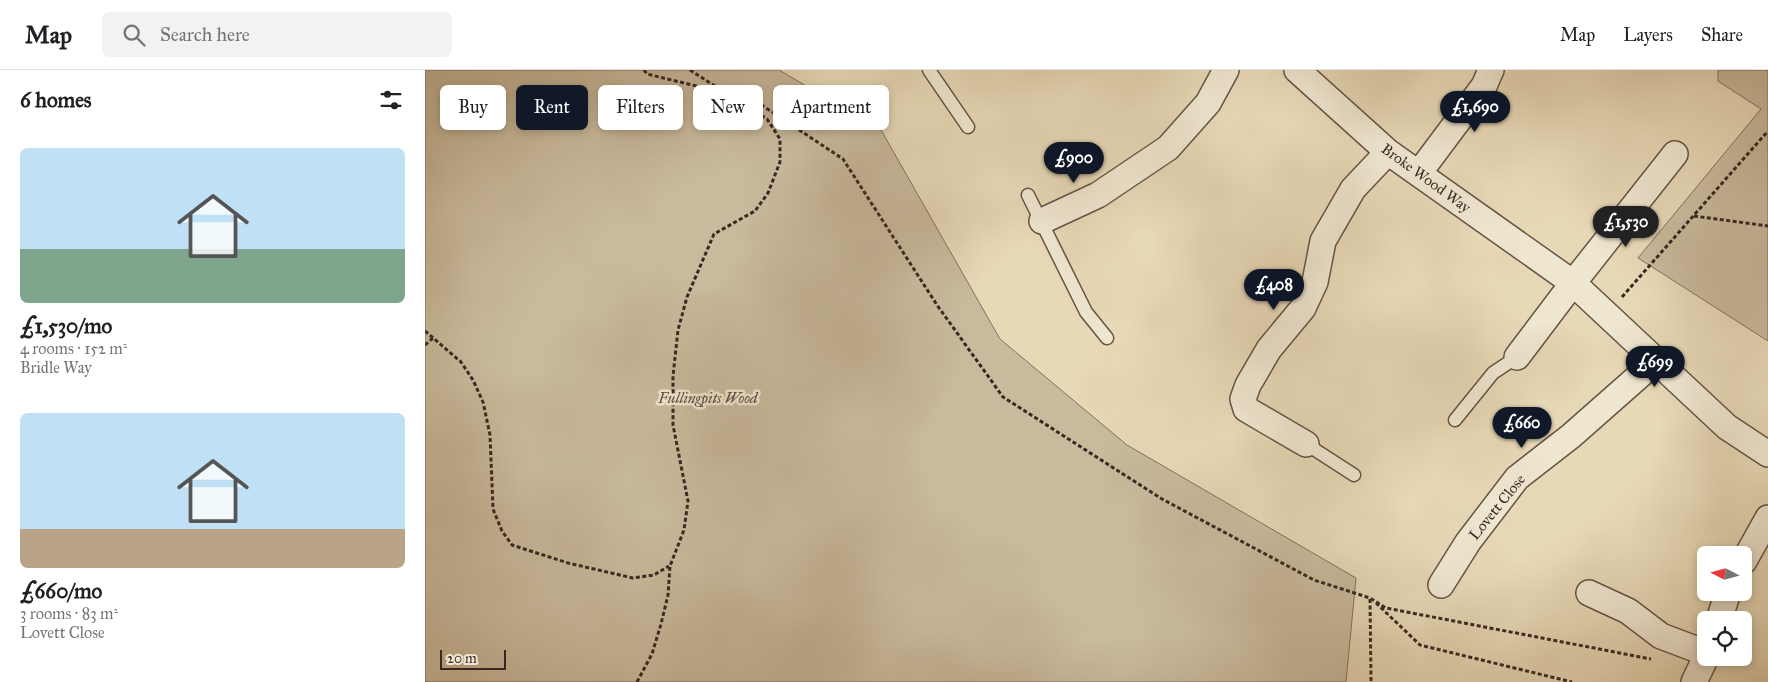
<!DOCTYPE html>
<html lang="en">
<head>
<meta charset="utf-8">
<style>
  body { margin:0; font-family:"IM FELL Great Primer",serif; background:#f2f2f2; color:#202124; height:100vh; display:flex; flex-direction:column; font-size:19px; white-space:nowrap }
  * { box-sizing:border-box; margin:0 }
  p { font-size:16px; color:#757577 }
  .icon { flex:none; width:28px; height:28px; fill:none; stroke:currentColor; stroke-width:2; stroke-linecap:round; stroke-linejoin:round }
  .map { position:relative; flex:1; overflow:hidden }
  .drawer { display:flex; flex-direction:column; background:#fff; width:425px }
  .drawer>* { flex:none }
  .hud { position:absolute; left:15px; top:15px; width:475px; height:45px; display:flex; gap:10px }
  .needle { width:32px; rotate:276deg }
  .buttons { position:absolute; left:1272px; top:476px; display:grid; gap:10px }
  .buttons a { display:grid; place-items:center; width:55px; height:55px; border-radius:8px; background:#fff; box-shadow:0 2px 8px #0003; font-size:25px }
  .scale { position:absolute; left:15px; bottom:12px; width:66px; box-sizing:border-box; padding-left:5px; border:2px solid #392822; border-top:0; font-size:14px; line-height:18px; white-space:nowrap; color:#392822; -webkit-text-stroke:4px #efe6d0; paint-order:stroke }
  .price { position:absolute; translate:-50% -42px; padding:0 11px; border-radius:18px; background:#111827; color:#fff; font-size:16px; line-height:32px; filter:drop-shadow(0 1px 2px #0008) }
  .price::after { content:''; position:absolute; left:50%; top:30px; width:15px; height:11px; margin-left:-8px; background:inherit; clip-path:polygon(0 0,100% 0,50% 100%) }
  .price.current { background:#222; color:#fff }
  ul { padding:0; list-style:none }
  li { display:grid; align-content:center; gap:10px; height:265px; padding:0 20px }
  li span { display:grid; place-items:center; height:155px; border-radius:8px; color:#555 }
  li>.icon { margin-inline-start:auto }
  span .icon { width:90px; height:90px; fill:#fffc; stroke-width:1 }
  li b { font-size:21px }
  h2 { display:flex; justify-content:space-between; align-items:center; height:60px; padding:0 20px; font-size:21px }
  .tag { padding:0 18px; border-radius:8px; background:#fff; box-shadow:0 2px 8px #0003; font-size:18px; line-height:45px }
  .tag.current { background:#111827; color:#fff }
  header { display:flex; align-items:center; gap:30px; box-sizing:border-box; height:70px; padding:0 25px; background:#fff; border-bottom:1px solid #e0e0e0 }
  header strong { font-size:24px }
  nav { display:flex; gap:28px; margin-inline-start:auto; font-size:18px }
  .search { width:350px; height:45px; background:#f2f2f2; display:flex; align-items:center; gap:12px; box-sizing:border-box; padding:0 18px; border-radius:8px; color:#757577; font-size:19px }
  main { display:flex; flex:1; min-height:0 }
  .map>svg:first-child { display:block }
  .green { fill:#c9ba9d; stroke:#817160 }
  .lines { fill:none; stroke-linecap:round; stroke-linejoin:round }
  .lane-casing { stroke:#645447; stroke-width:15 }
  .street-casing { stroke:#645447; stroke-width:28 }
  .path { stroke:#392822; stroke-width:3; stroke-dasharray:4 2.5; stroke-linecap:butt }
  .lane { stroke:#efe6d0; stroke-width:12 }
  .street { stroke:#efe6d0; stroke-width:25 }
  .labels { text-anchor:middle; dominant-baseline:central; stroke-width:5; stroke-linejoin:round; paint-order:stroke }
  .street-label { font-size:15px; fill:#392822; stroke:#efe6d0 }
  .park-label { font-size:15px; font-style:italic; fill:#5d4c41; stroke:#efe6d0 }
</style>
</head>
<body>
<header>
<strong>Map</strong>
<div class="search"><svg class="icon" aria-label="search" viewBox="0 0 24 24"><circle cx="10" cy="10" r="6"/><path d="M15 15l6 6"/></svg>Search here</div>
<nav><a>Map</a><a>Layers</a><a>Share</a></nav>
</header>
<main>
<section class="drawer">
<h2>6 homes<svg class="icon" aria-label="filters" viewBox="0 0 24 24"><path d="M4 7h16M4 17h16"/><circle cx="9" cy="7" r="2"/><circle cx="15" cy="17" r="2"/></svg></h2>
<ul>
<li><span style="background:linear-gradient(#bfe0f5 65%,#7fa58c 0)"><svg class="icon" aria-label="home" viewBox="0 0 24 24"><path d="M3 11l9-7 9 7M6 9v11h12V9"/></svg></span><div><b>£1,530/mo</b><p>4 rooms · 152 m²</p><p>Bridle Way</p></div></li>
<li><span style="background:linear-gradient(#bfe0f5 75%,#b9a48a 0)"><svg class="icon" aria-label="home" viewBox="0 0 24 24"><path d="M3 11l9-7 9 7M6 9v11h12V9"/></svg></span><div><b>£660/mo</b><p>3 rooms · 83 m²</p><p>Lovett Close</p></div></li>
</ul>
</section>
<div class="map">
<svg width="1343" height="612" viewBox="0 0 1343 612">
  <rect width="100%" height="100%" fill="#e7d8b6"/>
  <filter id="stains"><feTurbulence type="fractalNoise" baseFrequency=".004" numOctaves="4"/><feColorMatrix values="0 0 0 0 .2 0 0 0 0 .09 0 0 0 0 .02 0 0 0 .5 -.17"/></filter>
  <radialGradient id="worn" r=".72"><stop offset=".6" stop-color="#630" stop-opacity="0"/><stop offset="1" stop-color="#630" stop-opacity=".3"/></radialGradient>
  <path class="green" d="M0,0H354L456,60L575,269L702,375L931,508L921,612H0Z
    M1293,0H1343V271L1213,188L1336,39L1293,11Z"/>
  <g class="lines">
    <defs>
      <path id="lane" d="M504,0L543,57
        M603,125L661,242L682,268
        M1030,350L1068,303L1092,287
        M881,374L929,405"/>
      <path id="street" d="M872,0L963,82L1148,213L1250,84
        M994,103L1059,16L1066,0
        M617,151L673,125L743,78L783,33L801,0
        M1092,287L1148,213L1302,357L1343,384
        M881,374L821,339L818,329L823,315L844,279L878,238L890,212L898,171L928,119L963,82
        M1319,491L1343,448
        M1016,515L1043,472L1092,408L1146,366L1231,291
        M1164,523L1203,541L1236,566L1281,583
        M1294,550L1303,522
        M1269,612L1281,587"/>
    </defs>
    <use href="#lane" class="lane-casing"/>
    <use href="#street" class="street-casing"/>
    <path class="path" d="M219,0L222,4L329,30L418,89L512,235L578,327L737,429L889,510L945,528L961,538L1226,589
      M265,0L299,22
      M1269,146L1343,156
      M1197,227L1343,61
      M0,261L36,292L48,310L58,332L65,365L68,439L77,461L87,475L143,493L208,508L229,505L244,496
      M0,275L8,268
      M945,529L946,612
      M951,533L995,575L1147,612
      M212,612L227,584L236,554L243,525L245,496L259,460L263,431L248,355V306L253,260L262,227L289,164L330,141L343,123L355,92V69L342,49L305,25"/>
    <use href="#lane" class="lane"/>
    <use href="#street" class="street"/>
  </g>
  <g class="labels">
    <g class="street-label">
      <text transform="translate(1001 108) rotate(36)">Broke Wood Way</text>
      <text transform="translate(1072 437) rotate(-51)">Lovett Close</text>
    </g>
    <g class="park-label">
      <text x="283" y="328">Fullingpits Wood</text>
    </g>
  </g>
  <rect width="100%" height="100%" filter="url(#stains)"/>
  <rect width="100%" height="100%" fill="url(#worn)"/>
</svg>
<div class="buttons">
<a><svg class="needle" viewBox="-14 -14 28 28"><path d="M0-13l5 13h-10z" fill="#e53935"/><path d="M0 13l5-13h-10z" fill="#757577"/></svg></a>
<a><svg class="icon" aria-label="locate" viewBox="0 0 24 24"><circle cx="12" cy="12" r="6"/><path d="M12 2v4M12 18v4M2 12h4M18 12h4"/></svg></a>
</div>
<div class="scale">20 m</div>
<b class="price" style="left:1050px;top:63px">£1,690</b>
<b class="price" style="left:649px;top:114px">£900</b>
<b class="price current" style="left:1201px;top:178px">£1,530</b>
<b class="price" style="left:849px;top:241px">£408</b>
<b class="price" style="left:1230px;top:318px">£699</b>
<b class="price" style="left:1097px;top:379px">£660</b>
<div class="hud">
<a class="tag">Buy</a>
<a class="tag current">Rent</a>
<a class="tag">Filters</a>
<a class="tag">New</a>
<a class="tag">Apartment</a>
</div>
</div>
</main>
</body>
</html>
